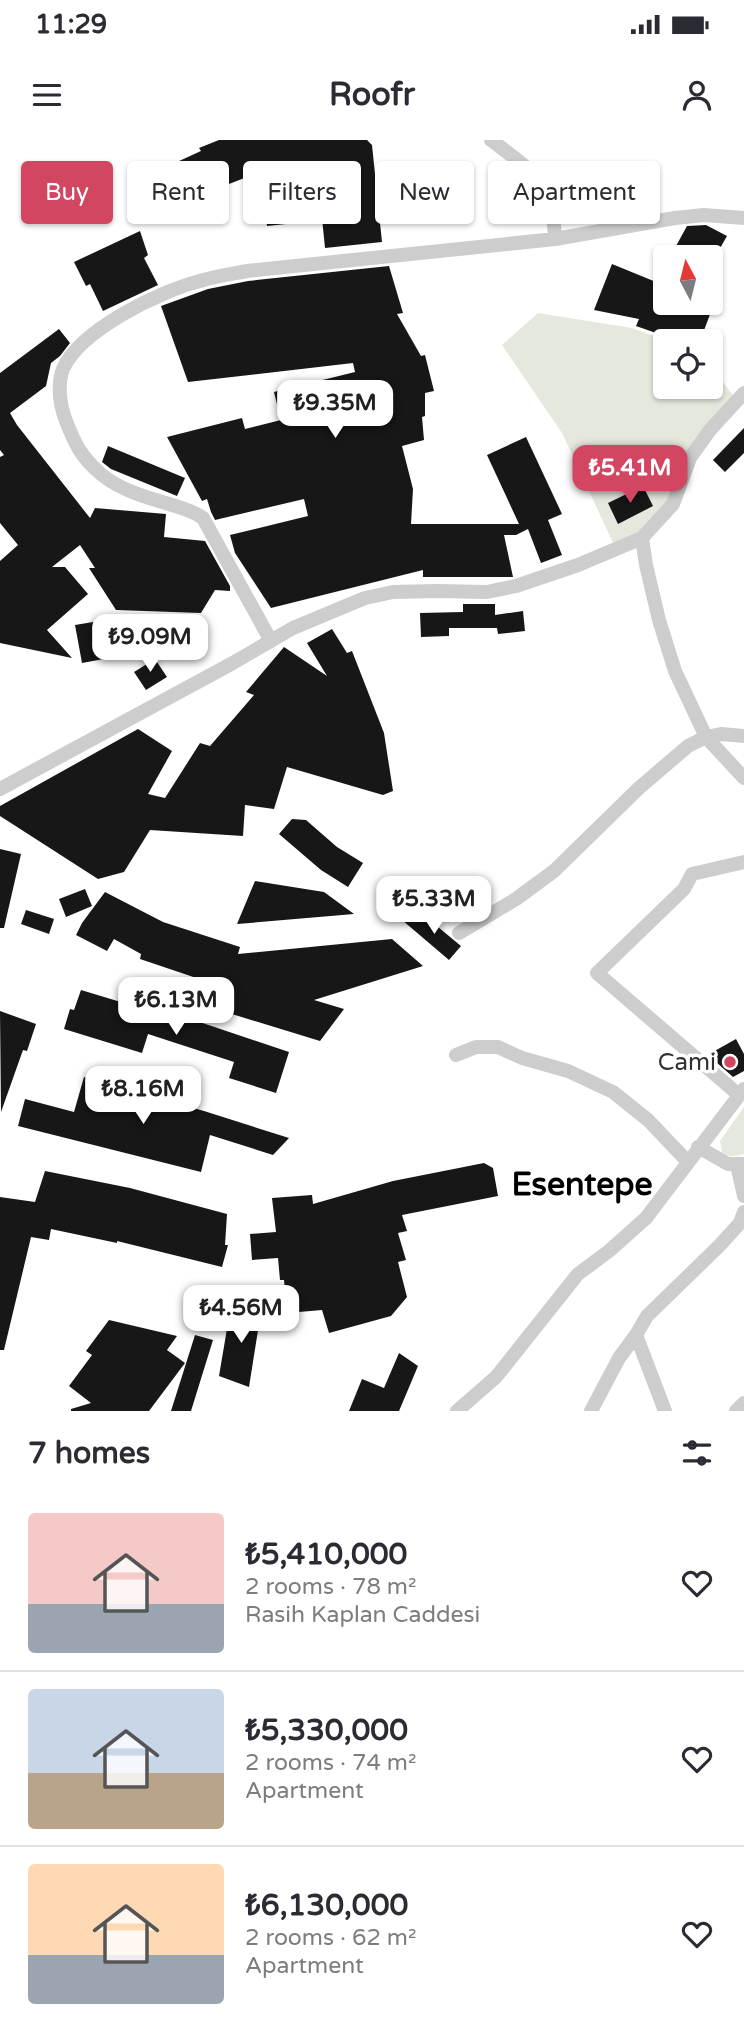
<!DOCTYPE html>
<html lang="en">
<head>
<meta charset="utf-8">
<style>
  body { margin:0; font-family:"Varela Round",sans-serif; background:#f2f2f3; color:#2b2b33; height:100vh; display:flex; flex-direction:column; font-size:26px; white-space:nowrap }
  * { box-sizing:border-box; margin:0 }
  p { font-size:23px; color:#7c7c81 }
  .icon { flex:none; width:38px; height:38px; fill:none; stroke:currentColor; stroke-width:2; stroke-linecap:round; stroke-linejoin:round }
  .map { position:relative; height:1271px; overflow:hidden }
  .side { display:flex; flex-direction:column; background:#fff; flex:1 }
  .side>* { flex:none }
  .top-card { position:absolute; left:21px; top:21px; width:704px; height:63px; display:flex; gap:14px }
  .needle { width:46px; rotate:353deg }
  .tools { position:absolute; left:653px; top:105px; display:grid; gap:14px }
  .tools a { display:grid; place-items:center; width:70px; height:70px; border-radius:7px; background:#fff; box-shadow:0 2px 5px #0004; font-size:35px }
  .price { position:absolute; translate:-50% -60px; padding:0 16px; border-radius:14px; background:#fff; color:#222; font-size:23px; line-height:46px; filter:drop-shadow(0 2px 4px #0008) }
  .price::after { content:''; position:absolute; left:50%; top:42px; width:21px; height:16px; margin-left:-10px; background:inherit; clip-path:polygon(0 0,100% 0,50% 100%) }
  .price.on { background:#d34661; color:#fff }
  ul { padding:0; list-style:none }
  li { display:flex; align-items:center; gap:21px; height:175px; padding:0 28px }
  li+li { border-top:2px solid #e1e1e2 }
  li span { display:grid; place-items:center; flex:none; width:196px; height:140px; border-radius:7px; color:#555 }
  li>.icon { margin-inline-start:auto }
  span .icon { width:84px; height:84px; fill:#fffc; stroke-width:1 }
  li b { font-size:30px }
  h2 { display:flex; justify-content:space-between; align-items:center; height:84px; padding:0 28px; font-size:30px }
  .chip { padding:0 24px; border-radius:7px; background:#fff; box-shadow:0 2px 5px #0004; font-size:24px; line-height:63px }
  .chip.on { background:#d34661; color:#fff }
  .status { display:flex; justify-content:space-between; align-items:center; height:49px; padding:0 35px; background:#fff; direction:ltr }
  .status svg { height:19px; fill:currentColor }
  header { display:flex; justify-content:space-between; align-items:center; height:91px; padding:0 28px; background:#fff; font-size:32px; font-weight:700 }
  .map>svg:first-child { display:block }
  .green { fill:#e4e8dd }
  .building { fill:#171717 }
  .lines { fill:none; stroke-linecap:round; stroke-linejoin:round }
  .minor { stroke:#cdcdcd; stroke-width:14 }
  .poi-dot { fill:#d34661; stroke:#fff; stroke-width:2.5 }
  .labels { text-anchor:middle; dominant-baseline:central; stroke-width:7; stroke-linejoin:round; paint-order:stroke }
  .poi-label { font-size:24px; fill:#303030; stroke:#fff; text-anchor:end }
  .district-label { font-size:32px; font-weight:bold; fill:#000; stroke:#fff }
</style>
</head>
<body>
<div class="status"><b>11:29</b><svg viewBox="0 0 49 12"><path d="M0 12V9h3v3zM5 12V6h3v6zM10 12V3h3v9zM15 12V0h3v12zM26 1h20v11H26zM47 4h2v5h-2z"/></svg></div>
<header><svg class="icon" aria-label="menu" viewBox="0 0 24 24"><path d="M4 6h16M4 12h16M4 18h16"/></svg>Roofr<svg class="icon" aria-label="person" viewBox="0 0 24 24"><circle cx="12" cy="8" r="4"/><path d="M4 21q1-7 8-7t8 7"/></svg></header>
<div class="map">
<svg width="744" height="1271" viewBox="0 0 744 1271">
  <rect width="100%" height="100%" fill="#fff"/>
  <path class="green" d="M538,173L632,188L668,201H665V247H710L711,226L737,261L710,290L658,381L616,409L562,293L502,205Z
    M744,967V1014C735,1016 729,1018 722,1012L720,1001Z"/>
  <path class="building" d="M219,0H367L372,5L382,102L325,108L321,68L294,71L295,83L267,86L260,32L144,77L131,43L201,11L199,8Z
    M706,85L727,96L715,117H670L687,86Z
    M140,91L148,115L144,118L158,145L103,171L90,144L86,146L74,122Z
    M612,124L656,142L665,125V163H695L712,169L700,201H679L636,186L639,179L594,170Z
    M389,126L403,173L397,174L421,216L425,215L434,251L425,253V276L422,277L424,300L402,306L413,349L411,384H519L487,315L526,297L562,374L548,380L562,415L541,423L528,389L516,395H504L513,437H423V430L271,468L235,413L230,395L308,376L304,359L215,380L211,372L207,359L202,361L167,297L242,278L245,289L281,280L274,252L355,232L353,223L188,242L161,166L208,149L248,141Z
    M59,189L70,203L60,216L51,223L46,246L10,273L17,285L90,378L95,368L166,374L164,397L205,401L230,446V451L215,450L201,473L116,470L89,428H95L80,405L52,427H65L88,454L47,490L72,518L0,503V421L18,405L0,383V317L4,315L0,310V233Z
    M744,288V313L725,332L713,320Z
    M108,306L185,338L177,356L111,329L102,322Z
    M643,346L653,366L618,384L608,363Z
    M463,464H495V475L523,471L525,491L498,494L497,488H449V496L421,497L420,473L463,472Z
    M129,478L147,503L136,513L82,523L75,485L111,479L118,486Z
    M332,489L347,513L352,511L384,593L393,651L383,655L287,627L274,669L245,665L243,696L150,690L124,732L98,739L0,676V666L138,589L172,611L148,654L165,658L200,603L210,606L254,555L246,552L284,507L327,536L307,503Z
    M155,519L167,537L146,550L134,532Z
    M292,679L306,680L337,707L363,723L348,747L321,730L279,694Z
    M0,709L21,714L4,788H0Z
    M255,741L324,752L354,774L237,784Z
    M85,749L92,766L66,777L59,759Z
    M105,752L163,782L240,807L238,814L392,799L423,826L314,860L344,869L320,901L222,871L229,849L140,819L141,814L114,799L107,811L76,795L82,783Z
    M26,770L54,779L49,794L21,784Z
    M426,777L461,806L449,820L402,780Z
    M81,850L157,873L158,868L289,912L276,953L229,938L234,922L148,894L142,913L64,889L70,869L74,870Z
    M0,871L36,884L27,911L23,910L1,972Z
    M736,899L744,914V931L733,937L716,922L711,913Z
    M84,937L204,971L289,998L273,1015L210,995L201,1032L18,986L25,959L74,972Z
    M484,1023L493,1028L498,1056L402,1075L407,1091L398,1093L406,1120L398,1122L407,1157L391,1176L329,1193L322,1170L287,1173L284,1140H280L278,1118L252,1120L250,1094L276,1092L272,1058L312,1055L313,1064L393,1041Z
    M45,1031L130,1048L227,1074L225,1105H228L222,1127L117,1101V1103L51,1089L49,1100L31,1097L4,1210H0V1057L35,1062Z
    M262,1165L249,1247L219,1236L230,1171Z
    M109,1180L177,1196L167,1210L185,1223L149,1271H71V1269L91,1263L69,1246L92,1215L86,1211Z
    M195,1195L213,1200L191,1271H171Z
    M399,1213L418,1226L399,1271H349L362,1239L384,1248Z"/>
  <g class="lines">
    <path class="minor" d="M491,0C534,33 553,42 555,99
      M642,398L646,425L659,480L675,531L706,597L744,638
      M271,501L203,378C192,370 181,368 169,364C145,357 120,350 101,334C81,317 75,304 66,281C60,266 57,245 63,229C80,190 160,151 200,141C215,136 231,134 247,131L555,99L675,78L704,75L744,78
      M0,649L231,524L293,488L365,458L393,452L437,451L487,452L516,446L578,425L642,398L673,364L690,318L710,290L744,253
      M459,793L516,759L554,731L639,648L688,606L706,597L721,594L744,596
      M456,915L476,907H498L522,918L568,931L613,952L648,980L688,1022
      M739,955L597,833L684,749L692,734L744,722
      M698,1007L728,1024H744
      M737,1025L744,1056
      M636,1195L665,1271
      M457,1271L496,1237L578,1134L609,1111L646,1078L744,949
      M591,1271L619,1218L636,1195L647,1176L719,1106L740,1083L744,1072
      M736,1271L744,1263"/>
  </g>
  <circle class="poi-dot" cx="730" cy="922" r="7"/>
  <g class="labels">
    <g class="poi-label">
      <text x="716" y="922">Cami</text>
    </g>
    <g class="district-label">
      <text x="582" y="1045">Esentepe</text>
    </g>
  </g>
</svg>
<div class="tools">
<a><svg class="needle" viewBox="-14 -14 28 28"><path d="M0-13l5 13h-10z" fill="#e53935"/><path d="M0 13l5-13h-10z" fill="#7c7c81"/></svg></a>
<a><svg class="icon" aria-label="locate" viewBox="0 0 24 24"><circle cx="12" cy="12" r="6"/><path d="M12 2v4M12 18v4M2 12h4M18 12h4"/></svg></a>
</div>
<b class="price" style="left:335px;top:300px">₺9.35M</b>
<b class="price on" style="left:630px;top:365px">₺5.41M</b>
<b class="price" style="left:150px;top:534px">₺9.09M</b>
<b class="price" style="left:434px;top:796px">₺5.33M</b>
<b class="price" style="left:176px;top:897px">₺6.13M</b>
<b class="price" style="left:143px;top:986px">₺8.16M</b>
<b class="price" style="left:241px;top:1205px">₺4.56M</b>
<div class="top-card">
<a class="chip on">Buy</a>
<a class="chip">Rent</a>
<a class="chip">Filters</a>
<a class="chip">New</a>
<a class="chip">Apartment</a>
</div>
</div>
<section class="side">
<h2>7 homes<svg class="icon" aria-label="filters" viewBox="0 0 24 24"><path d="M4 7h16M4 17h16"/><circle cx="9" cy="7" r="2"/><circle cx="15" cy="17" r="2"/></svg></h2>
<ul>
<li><span style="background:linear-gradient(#f6c9c9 65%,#9aa5b1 0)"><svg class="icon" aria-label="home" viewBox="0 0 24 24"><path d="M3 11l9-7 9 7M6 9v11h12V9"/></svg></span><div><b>₺5,410,000</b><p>2 rooms · 78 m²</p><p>Rasih Kaplan Caddesi</p></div><svg class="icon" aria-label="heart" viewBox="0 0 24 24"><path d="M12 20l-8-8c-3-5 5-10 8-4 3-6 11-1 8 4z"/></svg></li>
<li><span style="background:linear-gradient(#c9d6e8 60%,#b9a48a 0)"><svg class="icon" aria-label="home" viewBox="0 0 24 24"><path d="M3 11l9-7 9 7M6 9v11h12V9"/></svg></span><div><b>₺5,330,000</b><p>2 rooms · 74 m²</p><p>Apartment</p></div><svg class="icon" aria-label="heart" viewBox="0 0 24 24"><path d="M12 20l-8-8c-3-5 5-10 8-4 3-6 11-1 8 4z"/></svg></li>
<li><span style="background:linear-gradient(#ffd9b3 65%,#9aa5b1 0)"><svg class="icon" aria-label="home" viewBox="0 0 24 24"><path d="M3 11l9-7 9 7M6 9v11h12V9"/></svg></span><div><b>₺6,130,000</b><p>2 rooms · 62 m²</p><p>Apartment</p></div><svg class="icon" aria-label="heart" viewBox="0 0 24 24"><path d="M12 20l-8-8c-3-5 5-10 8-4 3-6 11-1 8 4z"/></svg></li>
</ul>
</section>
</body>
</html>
